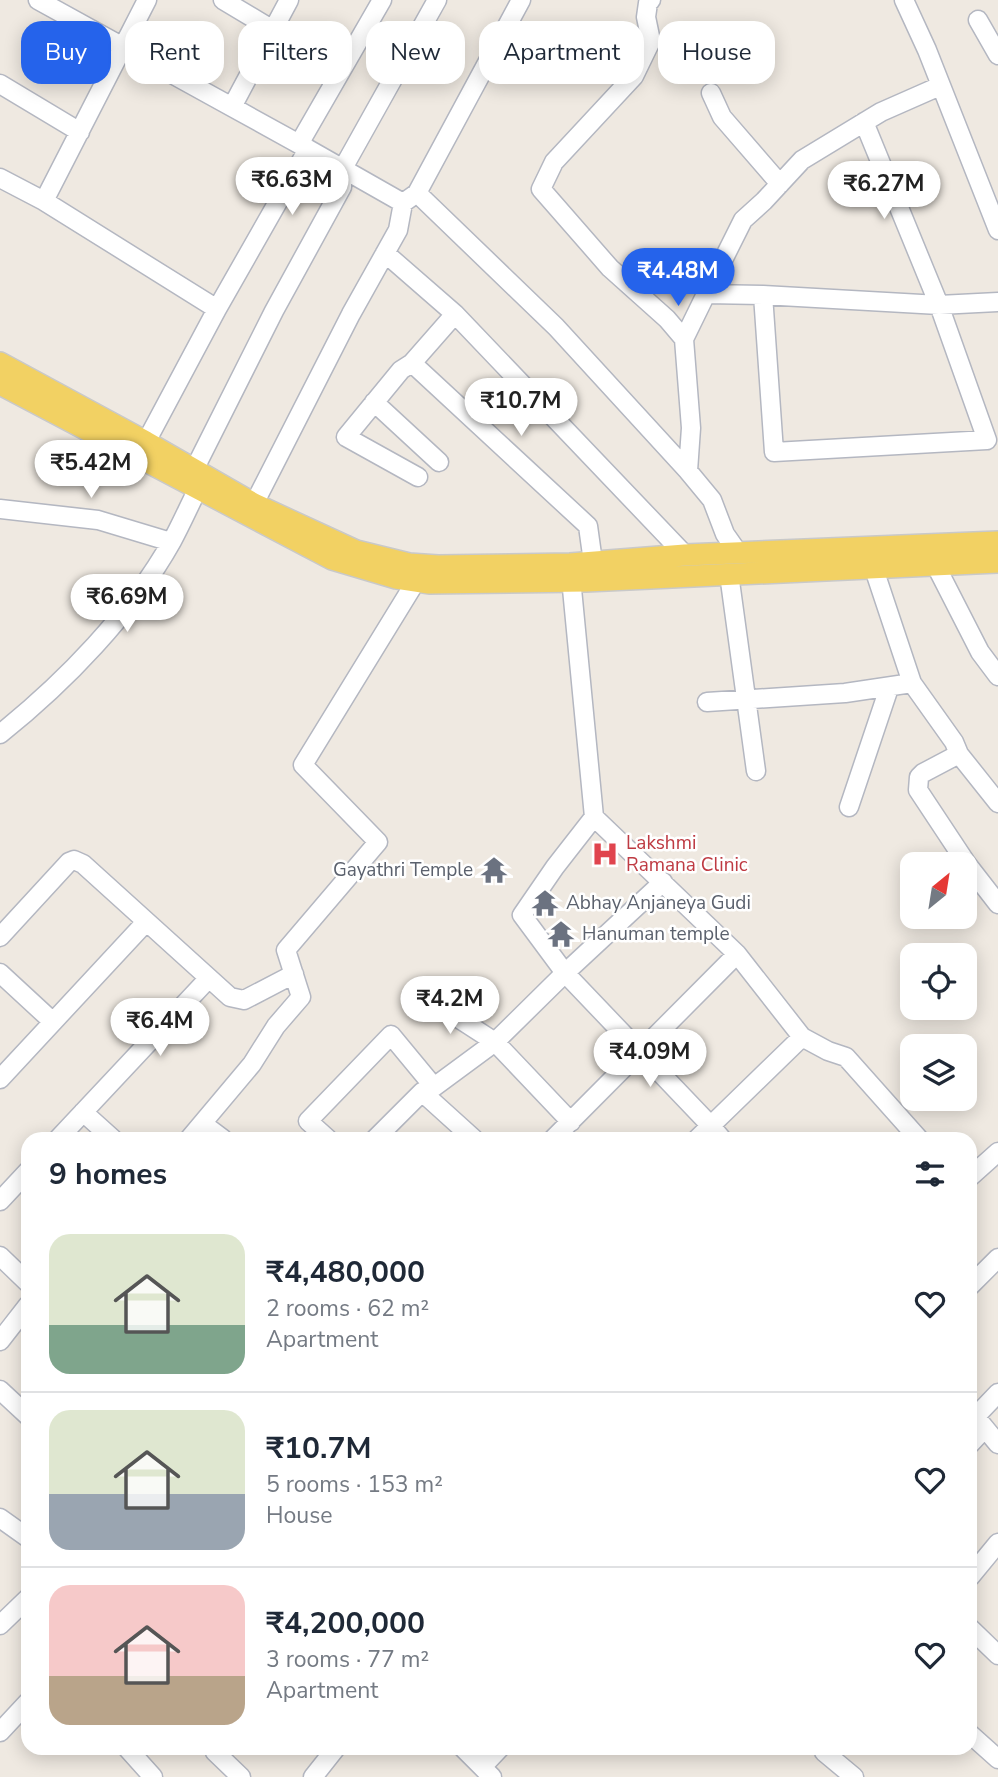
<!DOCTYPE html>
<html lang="en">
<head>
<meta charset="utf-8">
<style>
  body { margin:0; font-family:"Nunito Sans",sans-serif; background:#f6f6f7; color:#1f2937; height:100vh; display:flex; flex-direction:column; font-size:26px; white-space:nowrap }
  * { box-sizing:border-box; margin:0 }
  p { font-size:23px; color:#747a83 }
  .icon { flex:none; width:38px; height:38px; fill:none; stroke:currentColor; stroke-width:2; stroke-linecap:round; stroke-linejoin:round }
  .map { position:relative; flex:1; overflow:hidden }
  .side { position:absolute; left:21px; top:1132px; width:956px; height:623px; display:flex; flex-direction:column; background:#fff; border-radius:21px; box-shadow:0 4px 18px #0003 }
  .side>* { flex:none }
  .hud { position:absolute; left:21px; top:21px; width:957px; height:63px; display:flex; gap:14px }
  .needle { width:46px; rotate:30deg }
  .tools { position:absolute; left:900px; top:852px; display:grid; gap:14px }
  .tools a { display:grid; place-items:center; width:77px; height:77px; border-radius:14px; background:#fff; box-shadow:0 4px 18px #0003; font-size:35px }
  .price { position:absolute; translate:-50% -60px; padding:0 16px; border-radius:24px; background:#fff; color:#222; font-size:23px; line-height:46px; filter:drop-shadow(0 2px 4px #0008) }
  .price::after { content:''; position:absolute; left:50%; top:42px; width:21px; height:16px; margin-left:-10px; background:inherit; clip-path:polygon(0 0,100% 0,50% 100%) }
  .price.on { background:#2563eb; color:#fff }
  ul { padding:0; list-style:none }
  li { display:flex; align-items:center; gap:21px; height:175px; padding:0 28px }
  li+li { border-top:2px solid #e0e1e3 }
  li span { display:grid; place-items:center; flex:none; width:196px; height:140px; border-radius:21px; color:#555 }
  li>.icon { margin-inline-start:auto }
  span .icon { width:84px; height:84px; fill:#fffc; stroke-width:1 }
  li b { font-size:30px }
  h2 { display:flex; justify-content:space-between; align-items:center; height:84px; padding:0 28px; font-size:30px }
  .pill { padding:0 24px; border-radius:21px; background:#fff; box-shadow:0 4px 18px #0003; font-size:24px; line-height:63px }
  .pill.on { background:#2563eb; color:#fff }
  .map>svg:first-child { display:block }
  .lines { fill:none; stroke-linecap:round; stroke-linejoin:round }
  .minor-casing { stroke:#b4b7c1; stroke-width:21 }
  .major-casing { stroke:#c9c9c9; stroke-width:24 }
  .minor { stroke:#fff; stroke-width:18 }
  .major { stroke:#f2d163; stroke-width:21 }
  .labels { text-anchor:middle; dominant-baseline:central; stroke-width:5; stroke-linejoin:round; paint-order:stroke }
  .health-label { font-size:19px; fill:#be3a42; stroke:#fff; text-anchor:start }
  .worship-label { font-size:19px; fill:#5b616d; stroke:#fff; text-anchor:start }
</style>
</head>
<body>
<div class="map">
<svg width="998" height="1777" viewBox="0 0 998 1777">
  <rect width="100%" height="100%" fill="#efe9e1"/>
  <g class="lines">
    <defs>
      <path id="minor" d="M38,0L232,107
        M223,0L273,30
        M651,0L648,3L646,17L651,41L634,76L554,162L541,189L610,268L667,319L684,339L691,428L688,471
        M904,0L927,50L998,230
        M978,20L998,55
        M0,84L80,132
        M711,93L722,117L780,184
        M864,122L939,305L987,440L774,452L763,295L939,305L998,302
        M299,144L382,0
        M308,149L403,203
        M0,178L44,201L217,309
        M417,193L556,327L688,471L712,500L725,534L739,554
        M44,201L147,0
        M385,253L455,314L685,555
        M763,295L706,294L743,220L764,201L802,160L881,112L940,86
        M455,314L412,363L588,526L593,562
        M684,339L706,294
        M412,363L401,370L346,437L418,477
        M374,402L439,462
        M146,442L217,309L308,149L232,107L289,0
        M189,480L274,311L342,187V170L437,0
        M254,504L351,314L398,230L403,203L417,193L521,0
        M0,509L98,520L171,542
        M936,566L980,652L998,676
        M570,568L594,817L555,867L522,915L565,973L711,1126L722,1139
        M874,569L912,683L954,742L959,754L998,803
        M729,574L756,771
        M707,702L845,693L912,683
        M0,734C65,682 131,614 172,541C183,521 192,499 203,479
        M959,754L923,773L919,777L918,790L967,864L998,904
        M849,807L889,688
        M0,937L69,862L74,860L83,864L230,997L244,1000L294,974
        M0,973L52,1021
        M430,995L461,1020L495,1042L571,1122
        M802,1037L828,1051L846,1057L919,1139
        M0,1079L146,922
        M422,1092L474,1139
        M83,1112L113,1139
        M203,1124L223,1139
        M58,1139L209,978
        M189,1139L252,1064L276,1026L301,997L286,950L378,842L303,765L416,581
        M328,1139L308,1121L391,1035L434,1087
        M375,1139L422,1092L434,1087L495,1042L565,973L663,882
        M553,1139L737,954L594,817
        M697,1139L802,1037L737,954
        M970,1177L998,1152
        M0,1201L28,1171
        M0,1256L28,1283
        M970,1286L998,1258
        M0,1341L28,1305
        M0,1390L28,1416
        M970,1410L998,1444
        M976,1416L998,1393
        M970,1444L984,1429
        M0,1518L28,1538
        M970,1577L998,1543
        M0,1625L28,1598
        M970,1628L998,1655
        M0,1732L28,1702
        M970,1734L998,1759
        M127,1748L153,1777
        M215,1748V1752L241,1777
        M463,1748L482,1767
        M824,1752L854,1777
        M313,1777L336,1748
        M492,1777L482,1767L500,1748"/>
      <path id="major" d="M0,363L146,442L254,504L356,551L409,564L438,566L570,564L685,555L998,542
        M0,384L332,559L396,578L429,583L586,581L998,562"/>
    </defs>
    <use href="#minor" class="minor-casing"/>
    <use href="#major" class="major-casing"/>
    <use href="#minor" class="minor"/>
    <use href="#major" class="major"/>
  </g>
  <defs>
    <symbol id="hospital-bare" viewBox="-9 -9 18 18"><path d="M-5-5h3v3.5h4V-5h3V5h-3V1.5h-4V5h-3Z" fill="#e0444e" stroke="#fff" stroke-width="2.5" paint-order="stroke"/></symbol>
    <symbol id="temple-bare" viewBox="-9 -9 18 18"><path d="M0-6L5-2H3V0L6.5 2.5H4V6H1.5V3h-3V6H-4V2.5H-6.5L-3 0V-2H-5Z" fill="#6b7280" stroke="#fff" stroke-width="2.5" paint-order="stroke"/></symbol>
  </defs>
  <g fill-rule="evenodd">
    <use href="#hospital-bare" x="586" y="835" width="38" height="38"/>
    <use href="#temple-bare" x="475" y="851" width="38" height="38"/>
    <use href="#temple-bare" x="526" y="884" width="38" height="38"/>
    <use href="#temple-bare" x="542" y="915" width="38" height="38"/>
  </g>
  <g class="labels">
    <g class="health-label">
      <text x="626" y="843">Lakshmi<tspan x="626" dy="22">Ramana Clinic</tspan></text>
    </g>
    <g class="worship-label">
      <text x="473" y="870" text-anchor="end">Gayathri Temple</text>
      <text x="566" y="903">Abhay Anjaneya Gudi</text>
      <text x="582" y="934">Hanuman temple</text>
    </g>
  </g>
</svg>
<div class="tools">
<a><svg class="needle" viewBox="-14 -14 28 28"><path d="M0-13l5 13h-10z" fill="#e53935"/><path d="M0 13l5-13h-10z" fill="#747a83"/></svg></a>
<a><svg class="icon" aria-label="locate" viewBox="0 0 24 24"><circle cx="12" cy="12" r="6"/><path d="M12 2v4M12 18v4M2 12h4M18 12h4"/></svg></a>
<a><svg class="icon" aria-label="layers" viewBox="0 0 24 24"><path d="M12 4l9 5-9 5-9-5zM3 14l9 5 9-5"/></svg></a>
</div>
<b class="price" style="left:292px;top:217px">₹6.63M</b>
<b class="price" style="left:884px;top:221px">₹6.27M</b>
<b class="price on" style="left:678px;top:308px">₹4.48M</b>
<b class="price" style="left:521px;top:438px">₹10.7M</b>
<b class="price" style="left:91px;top:500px">₹5.42M</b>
<b class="price" style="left:127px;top:634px">₹6.69M</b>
<b class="price" style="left:450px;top:1036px">₹4.2M</b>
<b class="price" style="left:160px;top:1058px">₹6.4M</b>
<b class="price" style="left:650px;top:1089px">₹4.09M</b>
<div class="hud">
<a class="pill on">Buy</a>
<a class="pill">Rent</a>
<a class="pill">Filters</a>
<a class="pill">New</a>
<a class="pill">Apartment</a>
<a class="pill">House</a>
</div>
<section class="side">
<h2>9 homes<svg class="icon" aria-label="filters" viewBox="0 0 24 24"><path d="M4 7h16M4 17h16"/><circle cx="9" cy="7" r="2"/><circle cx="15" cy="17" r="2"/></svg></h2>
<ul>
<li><span style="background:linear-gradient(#dfe7d0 65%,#7fa58c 0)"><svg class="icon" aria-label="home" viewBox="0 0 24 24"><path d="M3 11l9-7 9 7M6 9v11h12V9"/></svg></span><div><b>₹4,480,000</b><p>2 rooms · 62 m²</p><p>Apartment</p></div><svg class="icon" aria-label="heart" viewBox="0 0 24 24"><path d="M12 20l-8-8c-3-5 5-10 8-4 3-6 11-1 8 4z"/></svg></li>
<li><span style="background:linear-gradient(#dfe7d0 60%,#9aa5b1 0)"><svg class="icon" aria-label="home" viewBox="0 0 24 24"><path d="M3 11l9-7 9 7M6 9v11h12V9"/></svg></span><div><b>₹10.7M</b><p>5 rooms · 153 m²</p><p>House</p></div><svg class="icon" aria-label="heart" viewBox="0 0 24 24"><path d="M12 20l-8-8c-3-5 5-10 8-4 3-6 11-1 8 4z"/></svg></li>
<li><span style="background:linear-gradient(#f6c9c9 65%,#b9a48a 0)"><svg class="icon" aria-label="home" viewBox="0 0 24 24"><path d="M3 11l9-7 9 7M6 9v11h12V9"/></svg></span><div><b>₹4,200,000</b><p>3 rooms · 77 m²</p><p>Apartment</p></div><svg class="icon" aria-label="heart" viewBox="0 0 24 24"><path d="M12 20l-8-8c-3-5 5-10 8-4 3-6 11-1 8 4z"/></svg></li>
</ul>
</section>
</div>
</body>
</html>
